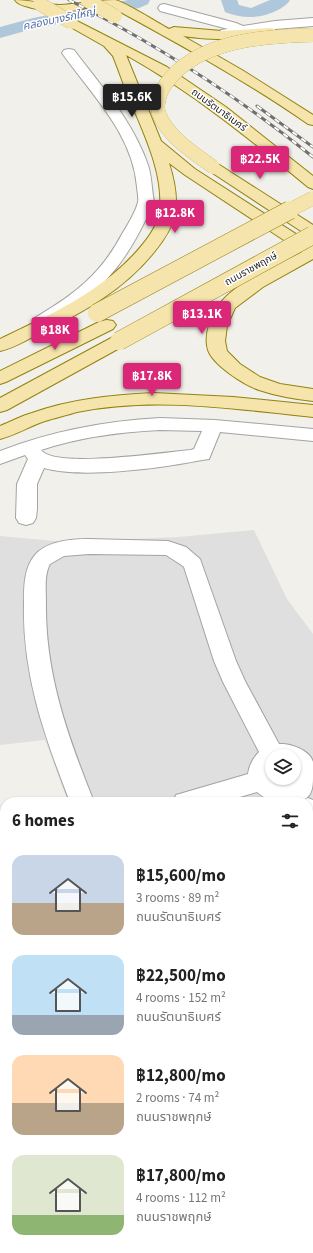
<!DOCTYPE html>
<html lang="en">
<head>
<meta charset="utf-8">
<style>
  body { margin:0; font-family:"Source Sans 3","Noto Sans Thai",sans-serif; background:#f6f6f6; color:#222; height:100vh; display:flex; flex-direction:column; font-size:15px; white-space:nowrap }
  * { box-sizing:border-box; margin:0 }
  p { font-size:13px; color:#767676 }
  .icon { flex:none; width:22px; height:22px; fill:none; stroke:currentColor; stroke-width:2; stroke-linecap:round; stroke-linejoin:round }
  .map { position:relative; flex:1; overflow:hidden }
  .drawer { position:absolute; left:0px; top:797px; width:313px; height:456px; display:flex; flex-direction:column; background:#fff; border-radius:16px 16px 0 0; box-shadow:0 1px 3px #0004 }
  .drawer>* { flex:none }
  .tools { position:absolute; left:265px; top:749px; display:grid; gap:8px }
  .tools a { display:grid; place-items:center; width:36px; height:36px; border-radius:50%; background:#fff; box-shadow:0 1px 3px #0004; font-size:20px }
  .price { position:absolute; translate:-50% -34px; padding:0 9px; border-radius:4px; background:#db2777; color:#fff; font-size:13px; line-height:26px; filter:drop-shadow(0 1px 2px #0008) }
  .price::after { content:''; position:absolute; left:50%; top:24px; width:12px; height:9px; margin-left:-6px; background:inherit; clip-path:polygon(0 0,100% 0,50% 100%) }
  .price.active { background:#222; color:#fff }
  ul { padding:0; list-style:none }
  li { display:flex; align-items:center; gap:12px; height:100px; padding:0 12px }
  li span { display:grid; place-items:center; flex:none; width:112px; height:80px; border-radius:12px; color:#555 }
  li>.icon { margin-inline-start:auto }
  span .icon { width:48px; height:48px; fill:#fffc; stroke-width:1 }
  li b { font-size:17px }
  h2 { display:flex; justify-content:space-between; align-items:center; height:48px; padding:0 12px; font-size:17px }
  .map>svg:first-child { display:block }
  .residential { fill:#e0dfdf; fill-rule:evenodd }
  .lines { fill:none; stroke-linecap:round; stroke-linejoin:round }
  .river { fill:#aec7db; fill-rule:evenodd }
  .minor-casing { stroke:#a3a3a3; stroke-width:2 }
  .major-casing { stroke:#93820d; stroke-width:2 }
  .minor { fill:#fff; fill-rule:evenodd }
  .major { fill:#f5e4ab; fill-rule:evenodd }
  .rail-casing { stroke:#707070; stroke-width:3 }
  .rail { stroke:#fff; stroke-width:2; stroke-dasharray:5.5; stroke-linecap:butt }
  .major-bridge-far1-casing { stroke:#93820d; stroke-width:14; stroke-linecap:butt }
  .major-bridge-casing { stroke:#93820d; stroke-width:19; stroke-linecap:butt }
  .major-bridge-far1 { stroke:#f5e4ab; stroke-width:14 }
  .major-bridge { stroke:#f5e4ab; stroke-width:18 }
  .labels { text-anchor:middle; dominant-baseline:central; stroke-width:3; stroke-linejoin:round; paint-order:stroke }
  .far-street-label { font-size:10px; fill:#222; stroke:#fff }
  .far-water-label { font-size:11px; font-style:italic; fill:#556eab; stroke:#fff }
</style>
</head>
<body>
<div class="map">
<svg width="313" height="1253" viewBox="0 0 313 1253">
  <rect width="100%" height="100%" fill="#f1f0ea"/>
  <path class="residential" d="M254,530L287,599L313,634V1253H260L258,1248H308V802H68L45,740L0,745V536L66,542L178,537ZM272,756H294V778H272Z"/>
  <g class="lines">
    <path class="river" d="M128,0H150L148,4L139,8L36,28L0,38V27L33,18Z
      M221,0H237L239,5L251,8L270,0H290C287,5 283,7 278,10C260,19 243,19 225,12Z"/>
    <defs>
      <path id="minor" d="M164,4L236,23L243,26L275,21L313,18V26L275,29L225,37L221,36L219,33L221,30L228,29L160,11L158,8L160,5Z
        M69,49L74,50C101,86 133,121 148,165C153,180 151,197 157,213L158,214L171,217L173,220L171,223L165,225L147,221L146,219C126,260 105,288 66,313C57,320 48,328 36,325L33,321L36,317C74,295 101,274 122,234C127,226 136,211 138,202C139,197 137,191 137,187C133,134 91,94 62,53L64,50Z
        M160,418L215,420L313,429V441L220,432L209,459L202,460C161,468 83,479 44,468L37,484V509L36,518L33,523L26,525L19,523L16,518L17,484L28,459L25,455L0,464V451C52,431 105,421 160,418ZM160,430L202,431L194,449L191,450C166,452 55,469 41,450C80,437 119,432 160,430Z
        M89,539L168,541L186,547L200,559L236,661L245,681L279,744C290,743 310,750 313,762C313,767 313,773 313,778C313,798 306,802 286,802C275,802 266,800 257,792L223,802H173L176,795L248,774C249,766 253,758 259,752L223,682L214,661L184,567L180,564L166,555L89,554L64,556L50,564C44,575 46,591 46,603C45,674 68,737 94,802H70C44,735 22,674 24,602C24,586 24,568 35,555C47,541 71,539 89,539ZM272,756H294V778L292,782L282,783L275,778H272Z
        M308,798L313,800V829L308,827V802H299Z
        M0,922H5V946H0Z
        M5,994V1020L0,1021V995Z
        M77,1248H109L111,1253H79Z
        M262,1248H295L297,1253H264Z"/>
      <path id="major" d="M15,0C30,0 45,5 60,5C79,4 97,0 115,0C125,2 158,23 169,29L174,27L222,31L271,28L275,29L277,32L275,35C249,41 210,40 183,36L242,70L313,115V125L308,124C243,79 174,41 104,3C80,12 56,14 32,8C26,6 18,5 15,0Z
        M71,18L167,67L226,107L313,176V189L308,187C250,139 192,92 126,55L161,141L195,169L313,245V259L263,287L235,308L227,326L225,341L227,351L240,364L260,377L280,384L313,389V401C295,399 277,396 259,390C244,385 213,365 208,350C203,334 212,313 222,301C240,280 278,265 302,252L185,175L169,163C174,179 179,200 174,217C171,230 163,241 155,251C124,290 82,313 39,334C26,340 14,348 0,351V339C52,314 106,290 143,244C151,234 159,222 160,209C163,174 146,139 133,107C125,90 120,73 113,56L104,46L67,25L65,22L67,19Z
        M213,163L218,164L313,225V237L307,235L208,170L206,167L208,164Z
        M107,320L113,321L116,325L113,329L6,382L0,384V371L101,321Z
        M119,336L125,337L128,341L125,345L7,410L0,412V398L113,337Z
        M154,393L233,397L313,405V417C235,409 155,396 77,412C67,415 55,418 45,421C30,426 16,435 0,439V426C10,422 21,416 32,413C71,399 113,395 154,393Z"/>
    </defs>
    <use href="#minor" class="minor-casing"/>
    <use href="#major" class="major-casing"/>
    <use href="#minor" class="minor"/>
    <use href="#major" class="major"/>
    <defs>
      <path id="rail" d="M69,0C156,44 237,96 313,157
        M257,106L313,147"/>
    </defs>
    <use href="#rail" class="rail-casing"/>
    <use href="#rail" class="rail"/>
    <defs>
      <path id="major-bridge-far1" d="M88,1L115,16
        M40,4L71,22
        M213,167C194,153 168,137 159,114C156,105 160,92 165,85C196,40 264,36 313,35
        M288,211L313,198"/>
      <path id="major-bridge" d="M97,313L290,210
        M119,341L313,235"/>
    </defs>
    <use href="#major-bridge-far1" class="major-bridge-far1-casing"/>
    <use href="#major-bridge" class="major-bridge-casing"/>
    <use href="#major-bridge-far1" class="major-bridge-far1"/>
    <use href="#major-bridge" class="major-bridge"/>
  </g>
  <g class="labels">
    <g class="far-street-label">
      <text transform="translate(219 110) rotate(36)">ถนนรัตนาธิเบศร์</text>
      <text transform="translate(251 269) rotate(-29)">ถนนราชพฤกษ์</text>
    </g>
    <g class="far-water-label">
      <text transform="translate(59 19) rotate(-12)">คลองบางรักใหญ่</text>
    </g>
  </g>
</svg>
<div class="tools">
<a><svg class="icon" aria-label="layers" viewBox="0 0 24 24"><path d="M12 4l9 5-9 5-9-5zM3 14l9 5 9-5"/></svg></a>
</div>
<b class="price active" style="left:132px;top:118px">฿15.6K</b>
<b class="price" style="left:260px;top:180px">฿22.5K</b>
<b class="price" style="left:175px;top:234px">฿12.8K</b>
<b class="price" style="left:202px;top:335px">฿13.1K</b>
<b class="price" style="left:55px;top:351px">฿18K</b>
<b class="price" style="left:152px;top:397px">฿17.8K</b>
<section class="drawer">
<h2>6 homes<svg class="icon" aria-label="filters" viewBox="0 0 24 24"><path d="M4 7h16M4 17h16"/><circle cx="9" cy="7" r="2"/><circle cx="15" cy="17" r="2"/></svg></h2>
<ul>
<li><span style="background:linear-gradient(#c9d6e8 60%,#b9a48a 0)"><svg class="icon" aria-label="home" viewBox="0 0 24 24"><path d="M3 11l9-7 9 7M6 9v11h12V9"/></svg></span><div><b>฿15,600/mo</b><p>3 rooms · 89 m²</p><p>ถนนรัตนาธิเบศร์</p></div></li>
<li><span style="background:linear-gradient(#bfe0f5 75%,#9aa5b1 0)"><svg class="icon" aria-label="home" viewBox="0 0 24 24"><path d="M3 11l9-7 9 7M6 9v11h12V9"/></svg></span><div><b>฿22,500/mo</b><p>4 rooms · 152 m²</p><p>ถนนรัตนาธิเบศร์</p></div></li>
<li><span style="background:linear-gradient(#ffd9b3 60%,#b9a48a 0)"><svg class="icon" aria-label="home" viewBox="0 0 24 24"><path d="M3 11l9-7 9 7M6 9v11h12V9"/></svg></span><div><b>฿12,800/mo</b><p>2 rooms · 74 m²</p><p>ถนนราชพฤกษ์</p></div></li>
<li><span style="background:linear-gradient(#dfe7d0 75%,#8fb573 0)"><svg class="icon" aria-label="home" viewBox="0 0 24 24"><path d="M3 11l9-7 9 7M6 9v11h12V9"/></svg></span><div><b>฿17,800/mo</b><p>4 rooms · 112 m²</p><p>ถนนราชพฤกษ์</p></div></li>
</ul>
</section>
</div>
</body>
</html>
